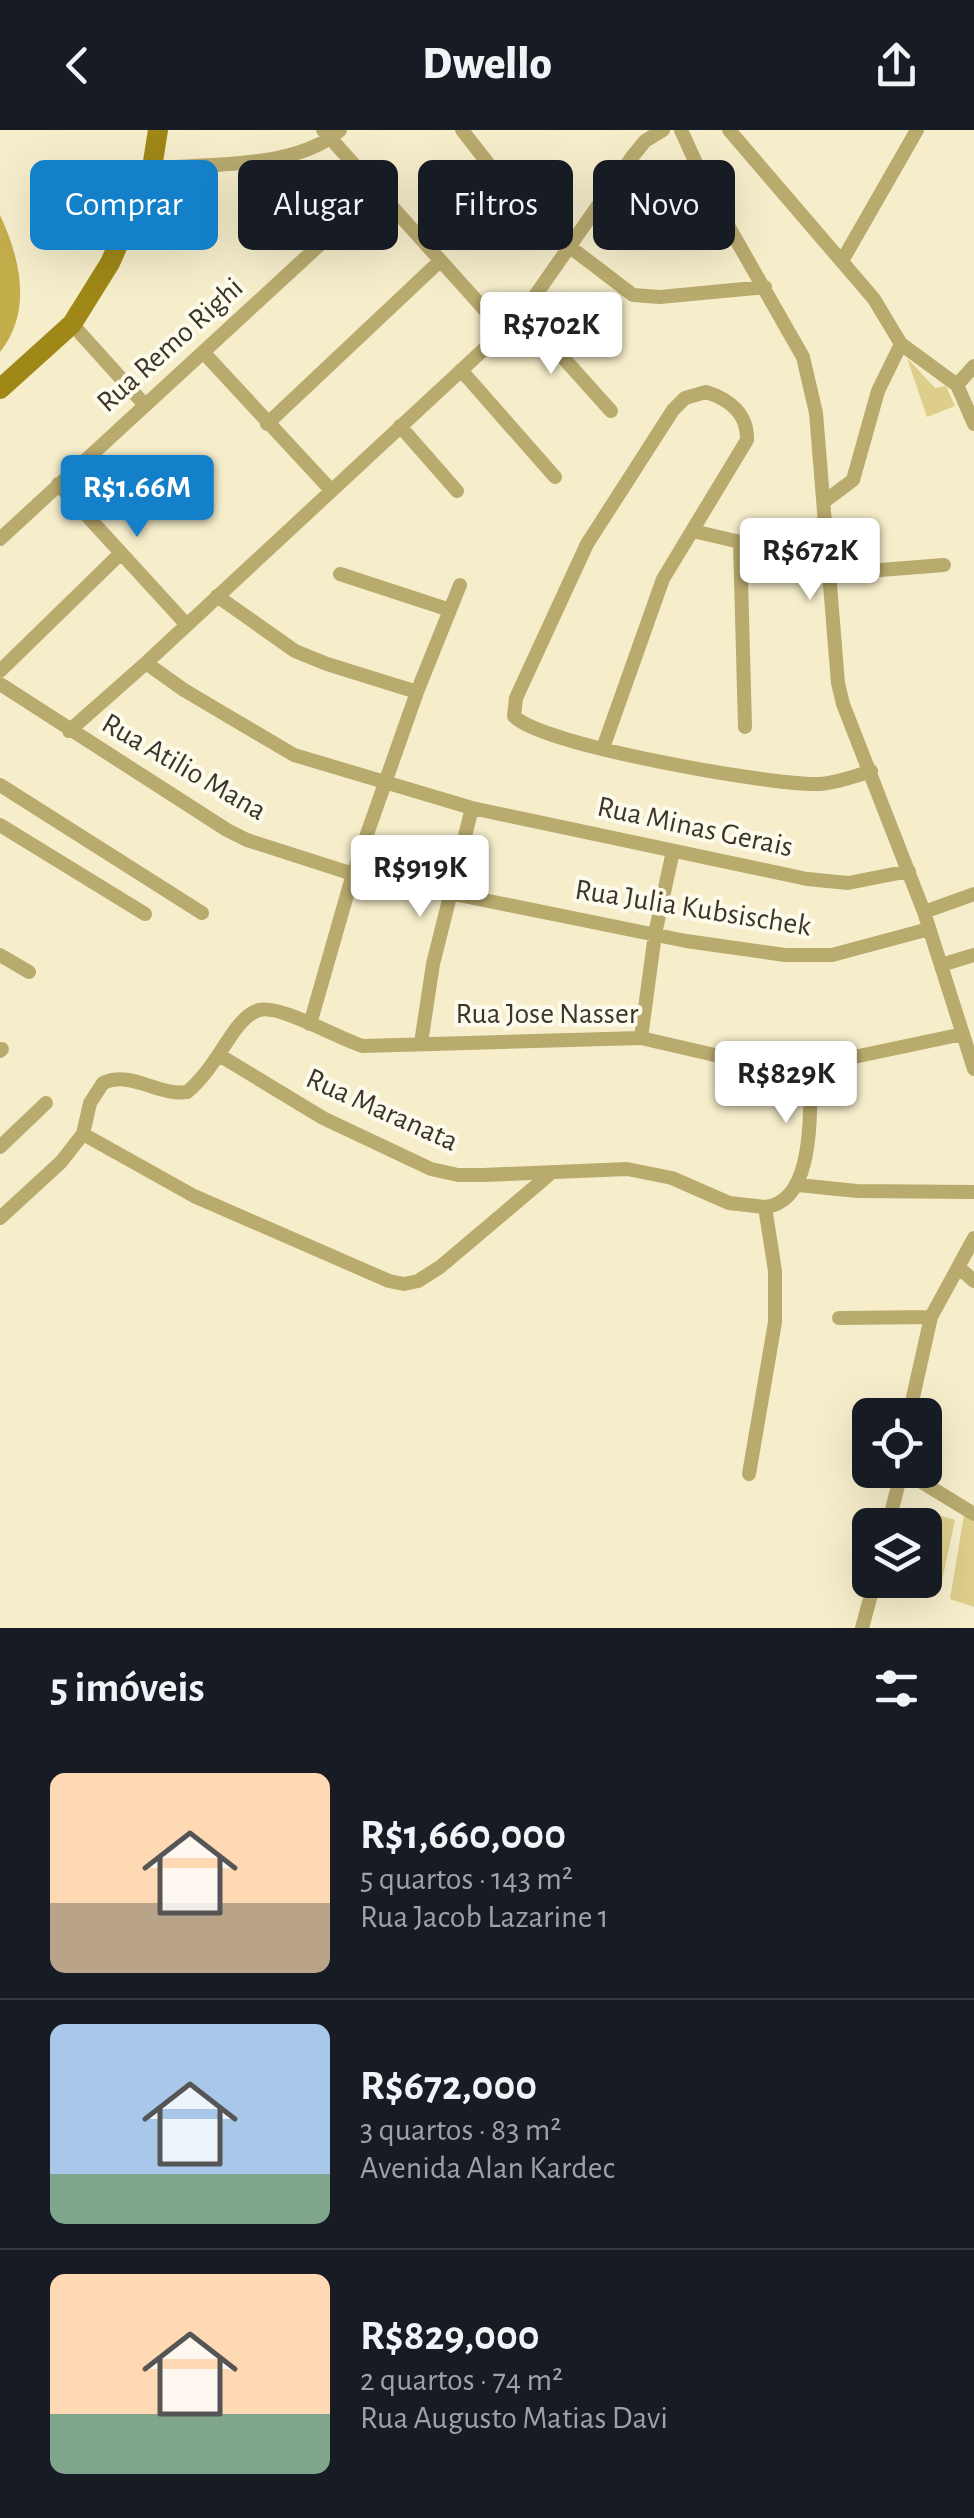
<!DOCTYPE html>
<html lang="pt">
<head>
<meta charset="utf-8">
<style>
  body { margin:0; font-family:"Alegreya Sans",sans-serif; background:#20242c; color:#f1f3f6; height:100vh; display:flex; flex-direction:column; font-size:38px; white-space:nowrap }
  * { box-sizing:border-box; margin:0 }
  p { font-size:32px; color:#9ea1a6 }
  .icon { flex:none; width:55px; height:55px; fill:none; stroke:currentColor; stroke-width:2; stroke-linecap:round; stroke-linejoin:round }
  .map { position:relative; height:1498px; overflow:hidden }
  .panel { display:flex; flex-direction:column; background:#171b24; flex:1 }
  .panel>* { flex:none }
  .top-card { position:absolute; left:30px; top:30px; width:915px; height:90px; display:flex; gap:20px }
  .controls { position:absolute; left:852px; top:1268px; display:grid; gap:20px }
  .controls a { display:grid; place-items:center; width:90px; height:90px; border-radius:15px; background:#171b24; box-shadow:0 10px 40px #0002; font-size:50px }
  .price { position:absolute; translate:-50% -85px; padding:0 22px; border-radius:10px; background:#fff; color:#222; font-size:32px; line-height:65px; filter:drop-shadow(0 2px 5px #0008) }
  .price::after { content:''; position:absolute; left:50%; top:60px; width:30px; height:22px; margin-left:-15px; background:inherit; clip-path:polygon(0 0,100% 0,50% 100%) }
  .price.selected { background:#1480ca; color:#fff }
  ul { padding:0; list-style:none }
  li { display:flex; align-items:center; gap:30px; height:250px; padding:0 50px }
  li+li { border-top:2px solid #363941 }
  li span { display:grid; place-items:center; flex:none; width:280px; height:200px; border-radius:15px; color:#555 }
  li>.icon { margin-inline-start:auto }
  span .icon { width:120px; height:120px; fill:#fffc; stroke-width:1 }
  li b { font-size:42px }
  h2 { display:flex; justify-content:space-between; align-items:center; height:120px; padding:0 50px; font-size:42px }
  .tag { padding:0 35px; border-radius:15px; background:#171b24; box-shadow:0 10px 40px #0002; font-size:35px; line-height:90px }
  .tag.selected { background:#1480ca; color:#fff }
  header { display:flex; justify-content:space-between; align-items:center; height:130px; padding:0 50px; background:#171b24; font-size:45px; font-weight:800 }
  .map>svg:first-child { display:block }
  .green { fill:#ddce8c }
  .forest { fill:#c4ad4b }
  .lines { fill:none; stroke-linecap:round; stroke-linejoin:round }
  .street { stroke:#b9aa6e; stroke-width:14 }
  .secondary { stroke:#9f8817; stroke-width:20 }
  .labels { text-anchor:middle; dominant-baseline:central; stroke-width:8; stroke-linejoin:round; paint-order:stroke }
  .street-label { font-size:30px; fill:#3a372a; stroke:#fefbed }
</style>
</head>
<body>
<header><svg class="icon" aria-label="back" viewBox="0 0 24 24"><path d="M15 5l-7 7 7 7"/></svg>Dwello<svg class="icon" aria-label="share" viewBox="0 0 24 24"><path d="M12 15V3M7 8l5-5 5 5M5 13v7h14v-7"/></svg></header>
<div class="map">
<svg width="974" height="1498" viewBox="0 0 974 1498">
  <rect width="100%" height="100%" fill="#f6eecb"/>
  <path class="green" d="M907,228L935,258L946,256L955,276L927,287Z
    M918,1379L955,1390L940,1460L901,1453L902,1450H925V1395H914Z
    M964,1385L974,1390V1477L950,1469Z"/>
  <path class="forest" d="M0,85C20,128 33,181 0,222Z"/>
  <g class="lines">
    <path class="street" d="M323,0L503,200
      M462,0L515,68L570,117L633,165L660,167L765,157
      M681,0L710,64L803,227L816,283L838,553L843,574L924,782L974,939
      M729,0L874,169L901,214L957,255L974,294
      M152,38C207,34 298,39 340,0
      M842,131L917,0
      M523,183L611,281
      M72,194L145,275
      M204,223L330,359
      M461,240L555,347
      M957,255L974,236
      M267,294L440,131
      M400,296L457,361
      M58,354L186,494
      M825,371L853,350L878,261L901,214
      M693,401L740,412L827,420
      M0,409L377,62
      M740,412L745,597
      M340,444L450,480
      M829,444L944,435
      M217,466L295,521L327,534L417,562
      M146,533L184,560L294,625L472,678L807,749L848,753L909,741
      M0,541L120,424
      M0,554L227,700L247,710L353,744
      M69,601L146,533L523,183L632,27L645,11L663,0
      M603,618L663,449L747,310C748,284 729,269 706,262L685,268L673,280L587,414L516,568L514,586C540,615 774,656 819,654C836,653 855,646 871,641
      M0,655L202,783
      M0,695L145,784
      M449,763L686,811L785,825H832L929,799
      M924,782L974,764
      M0,825L29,842
      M941,835L974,825
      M310,894L353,744L417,562L460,455
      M641,908L655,804L673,721
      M421,913L433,834L472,678
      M0,921L2,919
      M219,925L323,988L431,1039L458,1045H483L627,1039L672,1048L729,1073L765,1077L775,1141V1192L749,1344
      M0,1017L46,973
      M550,1044L440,1137L418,1151L404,1154L389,1151L194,1066L83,1004L90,973L103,953C131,940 158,966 187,962C207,946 220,921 235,900C241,892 249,883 259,880C280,874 339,909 363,916L641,908L732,929L811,936L963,904
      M798,1055L857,1061L974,1062
      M765,1077C817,1072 809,976 811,936
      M0,1088L61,1032L83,1004
      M958,1137L974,1151
      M839,1188L931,1187
      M909,1285L931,1187L974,1108
      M888,1395L902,1340L974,1384
      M862,1498L875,1450"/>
    <path class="secondary" d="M0,259L72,194L110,133L152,38L158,0"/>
  </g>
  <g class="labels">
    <g class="street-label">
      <text transform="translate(170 215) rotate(-42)">Rua Remo Righi</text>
      <text transform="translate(184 637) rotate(30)">Rua Atilio Mana</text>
      <text transform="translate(695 697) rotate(12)">Rua Minas Gerais</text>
      <text transform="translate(693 778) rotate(9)">Rua Julia Kubsischek</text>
      <text x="547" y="884">Rua Jose Nasser</text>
      <text transform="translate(382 980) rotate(24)">Rua Maranata</text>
    </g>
  </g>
</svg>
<div class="controls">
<a><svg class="icon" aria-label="locate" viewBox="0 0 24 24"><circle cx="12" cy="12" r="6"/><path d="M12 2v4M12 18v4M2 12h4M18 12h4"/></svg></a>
<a><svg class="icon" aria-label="layers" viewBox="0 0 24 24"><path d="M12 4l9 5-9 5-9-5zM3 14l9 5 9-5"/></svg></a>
</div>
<b class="price" style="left:551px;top:247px">R$702K</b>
<b class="price selected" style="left:137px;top:410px">R$1.66M</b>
<b class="price" style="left:810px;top:473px">R$672K</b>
<b class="price" style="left:420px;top:790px">R$919K</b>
<b class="price" style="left:786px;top:996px">R$829K</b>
<div class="top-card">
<a class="tag selected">Comprar</a>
<a class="tag">Alugar</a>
<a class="tag">Filtros</a>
<a class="tag">Novo</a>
</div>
</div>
<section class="panel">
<h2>5 imóveis<svg class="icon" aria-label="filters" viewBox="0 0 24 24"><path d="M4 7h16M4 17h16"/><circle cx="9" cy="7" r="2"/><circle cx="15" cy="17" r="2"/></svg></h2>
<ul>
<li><span style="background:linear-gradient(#ffd9b3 65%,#b9a48a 0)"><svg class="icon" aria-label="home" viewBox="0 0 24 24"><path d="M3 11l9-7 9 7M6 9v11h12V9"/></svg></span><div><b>R$1,660,000</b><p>5 quartos · 143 m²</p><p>Rua Jacob Lazarine 1</p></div></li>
<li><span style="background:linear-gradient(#a9c7e8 75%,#7fa58c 0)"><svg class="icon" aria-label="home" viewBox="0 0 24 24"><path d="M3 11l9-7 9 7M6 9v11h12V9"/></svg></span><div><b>R$672,000</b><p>3 quartos · 83 m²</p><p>Avenida Alan Kardec</p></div></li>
<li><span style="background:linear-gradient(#ffd9b3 70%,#7fa58c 0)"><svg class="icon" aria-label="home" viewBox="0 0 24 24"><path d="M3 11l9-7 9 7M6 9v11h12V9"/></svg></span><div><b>R$829,000</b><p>2 quartos · 74 m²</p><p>Rua Augusto Matias Davi</p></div></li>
</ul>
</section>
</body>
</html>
